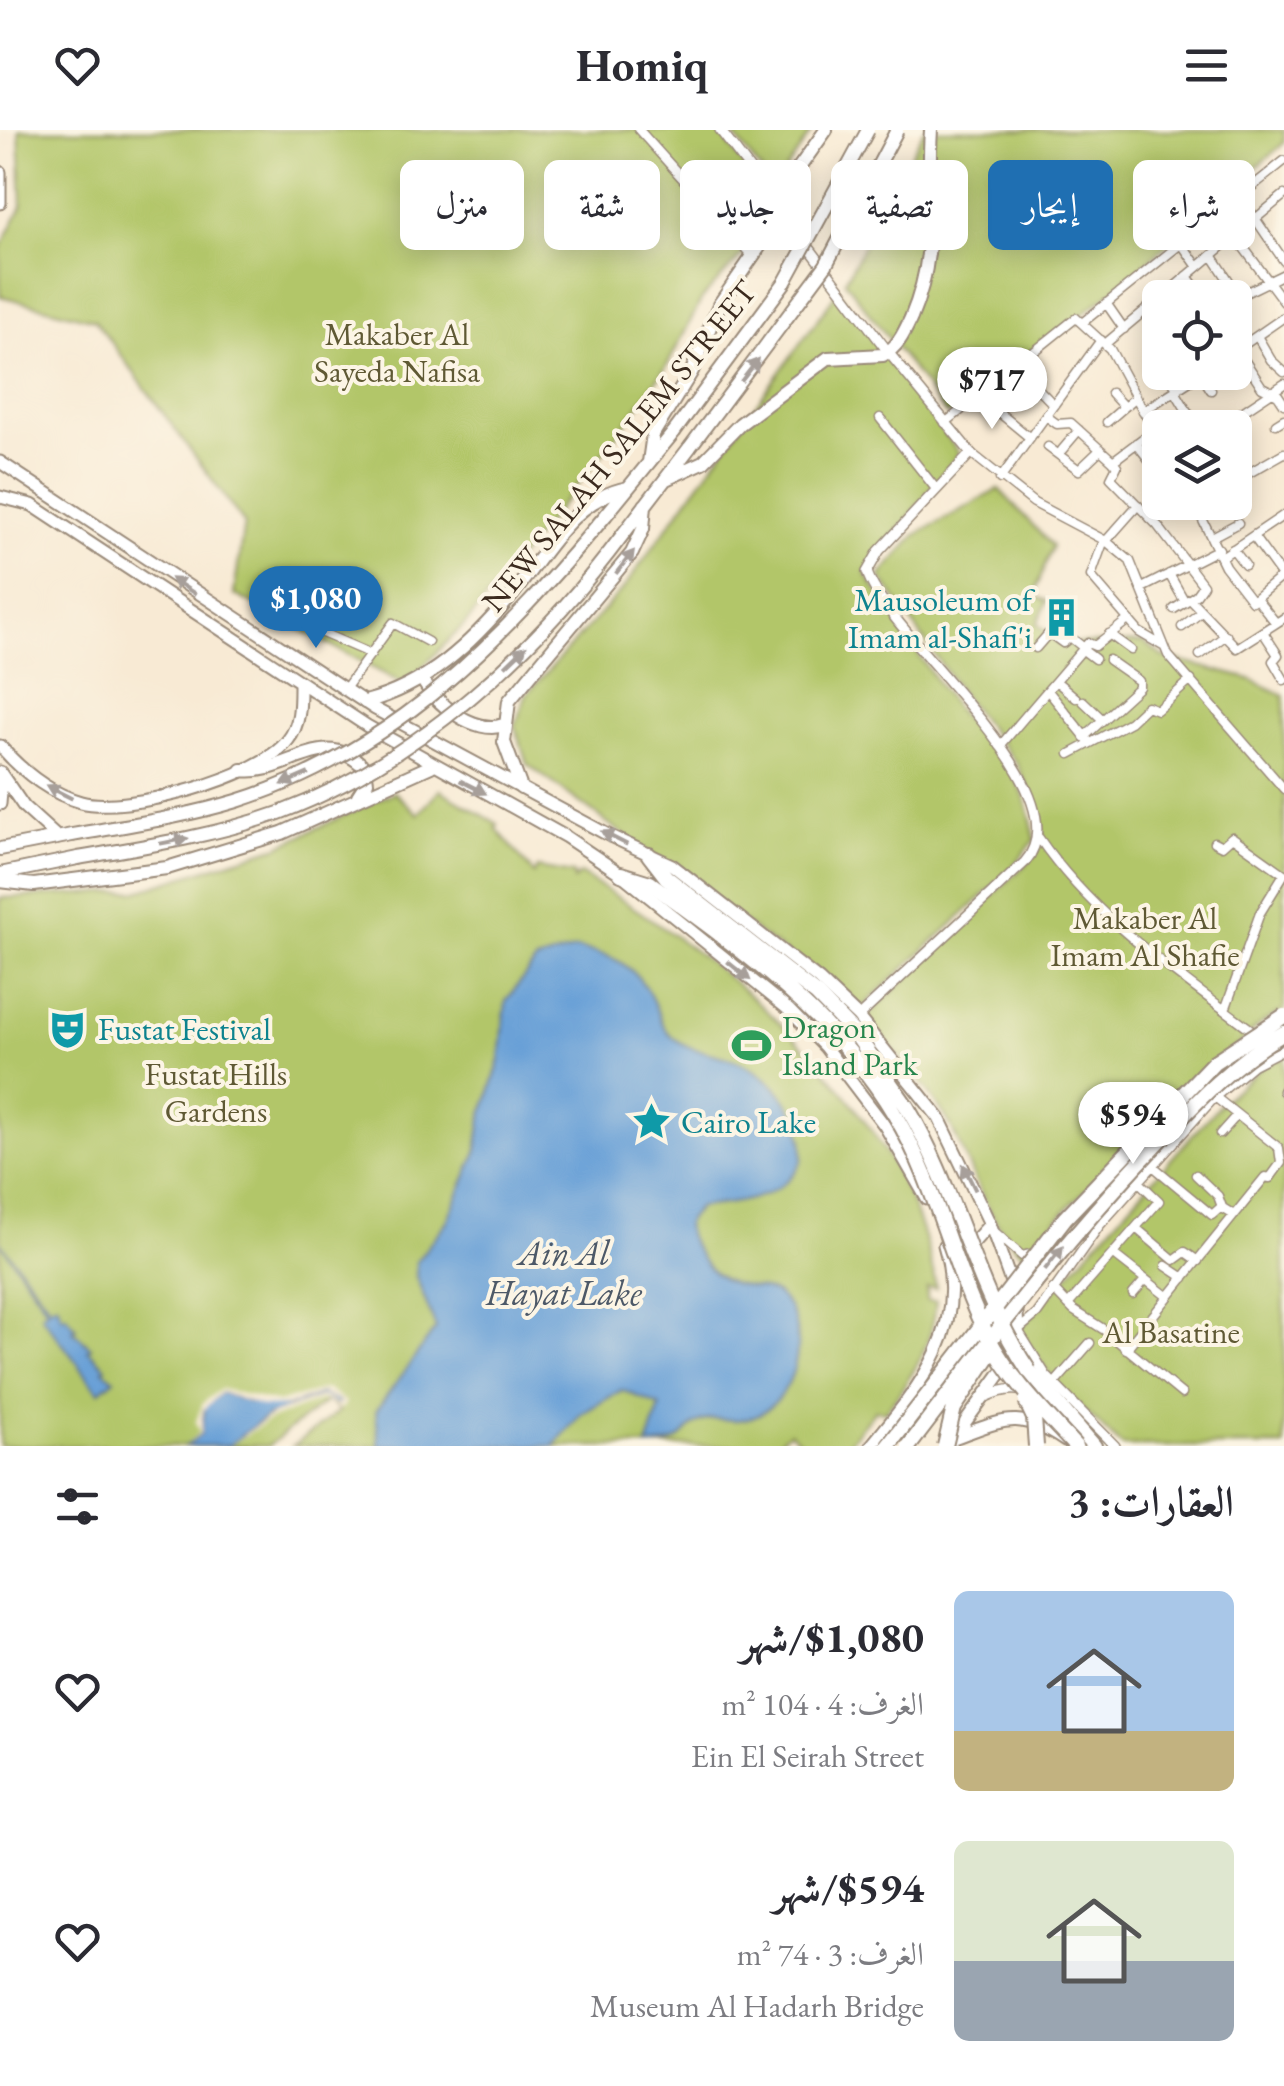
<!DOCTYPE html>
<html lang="ar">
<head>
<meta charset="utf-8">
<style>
  body { margin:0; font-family:"EB Garamond",Amiri,serif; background:#f2f2f3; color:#2b2b33; direction:rtl; height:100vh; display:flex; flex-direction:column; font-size:38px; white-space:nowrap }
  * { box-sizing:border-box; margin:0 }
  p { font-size:32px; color:#7c7c81 }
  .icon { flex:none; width:55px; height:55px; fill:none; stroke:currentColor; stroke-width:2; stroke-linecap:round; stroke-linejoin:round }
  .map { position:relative; height:1316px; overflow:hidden; direction:ltr }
  .drawer { display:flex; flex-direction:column; background:#fff; flex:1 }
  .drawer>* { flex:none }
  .banner { position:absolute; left:30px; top:30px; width:1225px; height:90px; direction:rtl; display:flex; gap:20px }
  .buttons { position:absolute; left:1142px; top:150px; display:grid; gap:20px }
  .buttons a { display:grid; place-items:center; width:110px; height:110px; border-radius:15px; background:#fff; box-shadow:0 5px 25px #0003; font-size:50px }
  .price { position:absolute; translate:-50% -85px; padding:0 22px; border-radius:35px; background:#fff; color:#222; font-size:32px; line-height:65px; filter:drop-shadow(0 2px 5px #0008) }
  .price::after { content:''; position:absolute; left:50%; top:60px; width:30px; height:22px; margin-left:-15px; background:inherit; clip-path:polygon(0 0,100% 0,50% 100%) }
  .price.active { background:#1f6fb2; color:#fff }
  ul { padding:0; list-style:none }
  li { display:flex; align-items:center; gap:30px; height:250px; padding:0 50px }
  li span { display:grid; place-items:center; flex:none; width:280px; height:200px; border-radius:15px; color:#555 }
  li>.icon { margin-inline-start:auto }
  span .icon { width:120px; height:120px; fill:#fffc; stroke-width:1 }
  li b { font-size:42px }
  h2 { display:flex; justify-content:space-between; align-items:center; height:120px; padding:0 50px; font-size:42px }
  .pill { padding:0 35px; border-radius:15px; background:#fff; box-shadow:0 5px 25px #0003; font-size:35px; line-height:90px }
  .pill.active { background:#1f6fb2; color:#fff }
  header { display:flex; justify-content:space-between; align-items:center; height:130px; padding:0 50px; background:#fff; font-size:45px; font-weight:700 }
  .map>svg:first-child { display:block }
  .green { fill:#b2c669; stroke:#767844; stroke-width:2.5 }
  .water { fill:#69a0d7; stroke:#52657a; stroke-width:2.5 }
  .pier { fill:#f8ead4 }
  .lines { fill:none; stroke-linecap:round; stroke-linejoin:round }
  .minor-casing { stroke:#9a8a79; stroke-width:11 }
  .tertiary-casing { stroke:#9a8a79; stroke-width:12 }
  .primary-casing { stroke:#9a8a79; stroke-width:15 }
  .trunk-casing { stroke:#9a8a79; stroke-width:16 }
  .motorway-casing { stroke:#9a8a79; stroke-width:18 }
  .minor { stroke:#fff; stroke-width:8 }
  .tertiary { stroke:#fff; stroke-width:9 }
  .primary { stroke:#fff; stroke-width:11 }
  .trunk { stroke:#fff; stroke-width:12 }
  .motorway { stroke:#fff; stroke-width:14 }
  .trunk-bridge-casing { stroke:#9a8a79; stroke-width:16; stroke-linecap:butt }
  .motorway-bridge-casing { stroke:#9a8a79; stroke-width:18; stroke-linecap:butt }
  .trunk-bridge { stroke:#fff; stroke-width:12 }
  .motorway-bridge { stroke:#fff; stroke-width:14 }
  .oneway { fill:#a79f9a }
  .labels { text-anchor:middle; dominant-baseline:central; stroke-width:8; stroke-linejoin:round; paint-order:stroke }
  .park-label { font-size:32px; fill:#5f5934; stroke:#fcf5e5 }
  .street-label { font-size:32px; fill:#3b2a1e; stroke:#fcf5e5 }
  .culture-label { font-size:32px; fill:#0d838f; stroke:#fcf5e5; text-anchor:start }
  .leisure-label { font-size:32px; fill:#27864d; stroke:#fcf5e5; text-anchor:start }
  .water-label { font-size:35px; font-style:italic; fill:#4d5968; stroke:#fcf5e5 }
</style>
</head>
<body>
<header><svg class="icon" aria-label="menu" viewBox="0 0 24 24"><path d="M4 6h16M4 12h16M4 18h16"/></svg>Homiq<svg class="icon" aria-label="heart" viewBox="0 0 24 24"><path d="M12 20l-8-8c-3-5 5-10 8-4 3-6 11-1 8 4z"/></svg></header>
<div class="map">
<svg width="1284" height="1316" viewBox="0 0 1284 1316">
  <rect width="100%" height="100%" fill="#fcf5e5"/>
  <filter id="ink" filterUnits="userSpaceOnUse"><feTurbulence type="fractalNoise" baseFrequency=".01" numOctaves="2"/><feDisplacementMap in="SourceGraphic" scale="20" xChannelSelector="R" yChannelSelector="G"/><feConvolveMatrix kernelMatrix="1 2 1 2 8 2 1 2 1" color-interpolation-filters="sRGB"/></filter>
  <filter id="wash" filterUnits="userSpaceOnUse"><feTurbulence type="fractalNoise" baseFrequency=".0048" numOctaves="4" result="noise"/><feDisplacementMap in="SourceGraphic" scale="40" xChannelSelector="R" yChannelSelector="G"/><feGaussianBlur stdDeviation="2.25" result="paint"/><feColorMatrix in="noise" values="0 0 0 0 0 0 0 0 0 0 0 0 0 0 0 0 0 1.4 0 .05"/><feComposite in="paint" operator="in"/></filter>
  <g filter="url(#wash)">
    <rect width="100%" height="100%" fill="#f8ead4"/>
    <path class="green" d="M19,0H718L765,64L766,82L757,108L702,169L667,236L621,300L470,489L405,555L234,464L244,393L95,190L0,166V119L22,76Z
      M730,0H813L774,58Z
      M924,0H1284V13L1117,158L947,285L845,151Z
      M838,161L959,323L865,443C896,488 924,536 957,580C1000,636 1022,632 1035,710L1009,742L857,882L820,848L527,634L515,596L526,565L623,459Z
      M999,359L1052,416L1034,466L1047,471L1037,494L1060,514L1143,512L1164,527L1250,549L1284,565V880L1260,894L1071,1074L1025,1125C985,1093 972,1035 948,991C926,954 892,920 866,887L1033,727L1042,704L1039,682L1017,634L963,566L880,446L916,405Z
      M440,660L498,694L496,698L534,744L537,738L573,744L574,750L580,744C729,833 908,977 936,1158H927V1171H936C933,1216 912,1247 886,1281L875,1280L846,1316H805L789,1302L774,1316H293L339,1281L328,1270L268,1316H0V768L138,761L279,716L394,662L418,684Z
      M1284,927V1316H1122L1060,1258L1018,1201L1222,972L1263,936Z"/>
    <path class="water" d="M576,819C613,824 636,835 653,871C660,886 662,900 677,910C693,922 716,923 734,930C775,946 808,986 802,1031C782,1070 738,1073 699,1077L686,1092C686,1103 691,1111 696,1120C730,1182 775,1133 794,1190C806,1229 786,1280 745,1289C732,1292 719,1287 707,1290C679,1296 691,1316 647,1316L660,1276L622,1260L581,1284L554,1316H379L376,1281L436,1198L416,1147V1132L447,1091L477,1022L482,987L500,930L506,871L536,831Z
      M0,1112L50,1177L57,1173L62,1187L66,1185L76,1198L73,1201L91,1217L88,1220L106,1237L103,1240L115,1249L99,1262L41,1185L47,1179Z
      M221,1262L249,1272L287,1276L321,1263L341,1272L337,1275L320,1267L266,1287L228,1316H186L201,1303L205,1276Z"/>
    <path class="pier" d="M221,1259L278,1273L326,1259L346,1273L339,1280L329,1270H320L271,1289L228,1316L273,1284L320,1267L329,1268L337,1275L341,1272L321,1263L287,1276L263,1277L221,1262L203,1280L201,1303L184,1316L200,1302L196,1292L203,1273Z"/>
  </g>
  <g filter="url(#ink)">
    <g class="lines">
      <defs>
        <path id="minor" d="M639,0L753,127
          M1240,66L1284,131
          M1235,106L1284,172
          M1181,113L1198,137
          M1212,125L1231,154
          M1187,146L1203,168
          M1245,163L1284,144
          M1161,168L1284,65
          M1106,173L1124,199
          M1151,176L1160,190
          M1082,193L1284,31
          M1257,206L1271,230L1284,242
          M1105,214L1160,168
          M1235,216L1262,257L1278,265L1284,274
          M1150,218L1160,233
          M1235,221L1284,187
          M1016,236L1054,275
          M1166,242L1178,260
          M1201,244L1211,260
          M1175,261L1197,298
          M1111,263L1124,277
          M979,266L1030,308
          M1143,281L1204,242
          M1046,286L1057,294L1071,293L1113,331
          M880,288L936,359
          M1107,292L1136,267
          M945,293L1076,188L1110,219L1160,312
          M1276,294L1284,289
          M1218,298L1284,254
          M1136,313L1151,332L1160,325
          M1048,317L1079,340L1100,320
          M1062,320L1079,300
          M971,323L1034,373L1106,411L1130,431L1168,525L1284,659
          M1113,331L1117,336L1111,348L1158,396L1203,455L1196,465L1174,479
          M1113,331L1154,300
          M1000,349L1101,210
          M1235,351L1284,323
          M1194,372L1225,436L1252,471L1282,446
          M1150,388L1170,372
          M1253,406L1284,449
          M1212,407L1238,393
          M1104,410L1091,446L1139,502L1163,516
          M1106,411L1138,375
          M1233,419L1245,435
          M1223,426L1284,385
          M1169,444L1185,472
          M1142,458L1219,419
          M1256,468L1276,493
          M1190,469L1237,518L1284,488
          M276,483L371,524
          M1182,497L1201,482
          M1263,502L1278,525L1273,531L1284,550
          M1109,504L1131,520
          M1036,518L1049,503L1063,513L1070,507L1084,518
          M1083,520L1095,529
          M1200,525L1226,505
          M1057,552L1076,568
          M345,559L393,493L428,512
          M1049,562L1087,609
          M1083,571L1103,590
          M1084,607L1139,557V551L1109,530
          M1000,616L1088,513L1095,516L1128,490
          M1070,624L1130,592L1147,576L1157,580L1191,550
          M1039,708C1095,790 1179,845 1257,904
          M1214,712L1222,716L1232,707L1284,744
          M1225,880L1260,783L1284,744
          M1283,961L1284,959
          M1220,1004L1237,985
          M1154,1037L1212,1085L1221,1077L1234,1085
          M1196,1045L1218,1066L1222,1077
          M1136,1098L1174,1130L1185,1122L1198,1131
          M996,1103L1022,1126L1033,1123
          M1113,1124L1168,1167
          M1166,1136L1184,1148
          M1053,1159L1073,1180L1103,1199L1182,1264
          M1133,1164L1145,1150
          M1068,1175L1159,1071L1139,1052
          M1018,1200L1037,1184L1100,1095L1215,967L1253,935L1284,919
          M1126,1219L1265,1047L1270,1048L1281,1033L1279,1018L1215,967
          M1054,1254L1090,1213"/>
        <path id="tertiary" d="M720,0L889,223L971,323L879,421L867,442C889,510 1087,660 1025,732L858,887
          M1018,1201L1046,1246L1115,1316
          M986,1267C1018,1251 1040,1262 1058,1290"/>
        <path id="primary" d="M0,42V73
          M0,332L375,579L610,706L672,735L819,850L858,887L939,988L990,1094L1016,1166L1018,1201L1006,1236L948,1316
          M0,367L32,375L367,596L566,707L621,744L789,880L825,917L885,996L927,1069
          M0,616C21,640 49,663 81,672C126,684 260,648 288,610C301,594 300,572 300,552
          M0,642L24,677L58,708
          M0,674L2,648
          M945,1118L972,1114L990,1094
          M956,1307C1004,1290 1018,1279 1065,1311
          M871,1316C921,1255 969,1198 944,1115"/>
        <path id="trunk" d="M767,59L796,42L826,0
          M649,332L653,304L692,241L719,175L764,110L776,72
          M666,349L703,332L740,294L828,228L883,225C898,217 904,203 911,188C940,119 926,70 931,0
          M606,385L674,302
          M624,403L690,317
          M423,550C434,574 477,605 503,595
          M365,572C427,556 471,514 512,465C545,424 573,368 628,358
          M242,640C287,646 323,595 365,638L367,652L358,666
          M521,658L504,612L509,571L632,423L643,399L645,375
          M0,719L72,705
          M0,744L78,728
          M0,751L34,755L167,738L282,703L431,636"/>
        <path id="motorway" d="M649,725L666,747L817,865L857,906L907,977
          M621,744L650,753C740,818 838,888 895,985
          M1029,1241L1094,1316"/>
      </defs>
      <use href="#minor" class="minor-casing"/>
      <use href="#tertiary" class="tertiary-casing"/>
      <use href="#primary" class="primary-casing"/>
      <use href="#trunk" class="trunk-casing"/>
      <use href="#motorway" class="motorway-casing"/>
      <use href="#minor" class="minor"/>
      <use href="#tertiary" class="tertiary"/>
      <use href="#primary" class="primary"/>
      <use href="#trunk" class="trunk"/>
      <use href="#motorway" class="motorway"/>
      <defs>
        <path id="trunk-bridge" d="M674,302L785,152L868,0
          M690,317L826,135L897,0
          M72,705C127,695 184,687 237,671C396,621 502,509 606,385
          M78,728C146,716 214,706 279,683C418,631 537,520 624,403"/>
        <path id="motorway-bridge" d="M907,977C957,1061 974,1159 1029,1241
          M895,985C937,1055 951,1135 988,1207C1010,1249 1043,1281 1075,1316
          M1026,1271L1034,1288L1036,1316
          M888,1316L1065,1088L1214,932L1284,886
          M909,1316C987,1214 1063,1112 1152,1019C1193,975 1231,933 1284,903
          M945,1316L954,1278L990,1224"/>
      </defs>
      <use href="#trunk-bridge" class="trunk-bridge-casing"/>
      <use href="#motorway-bridge" class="motorway-bridge-casing"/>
      <use href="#trunk-bridge" class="trunk-bridge"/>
      <use href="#motorway-bridge" class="motorway-bridge"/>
    </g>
    <defs><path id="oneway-solid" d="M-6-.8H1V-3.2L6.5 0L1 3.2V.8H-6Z" transform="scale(2.5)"/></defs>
    <g class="oneway">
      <use href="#oneway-solid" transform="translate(750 240) rotate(-52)"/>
      <use href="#oneway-solid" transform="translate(625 432) rotate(-52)"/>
      <use href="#oneway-solid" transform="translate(183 456) rotate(-147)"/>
      <use href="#oneway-solid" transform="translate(516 526) rotate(-44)"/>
      <use href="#oneway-solid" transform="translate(295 649) rotate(157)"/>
      <use href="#oneway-solid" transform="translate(473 657) rotate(27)"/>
      <use href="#oneway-solid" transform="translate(59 662) rotate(-153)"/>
      <use href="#oneway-solid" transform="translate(614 708) rotate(-153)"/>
      <use href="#oneway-solid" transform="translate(174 711) rotate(-11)"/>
      <use href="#oneway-solid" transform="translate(739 841) rotate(39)"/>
      <use href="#oneway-solid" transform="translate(969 1047) rotate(-116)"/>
      <use href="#oneway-solid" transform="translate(1054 1128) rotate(-52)"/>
    </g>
  </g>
  <defs>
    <symbol id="building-bare" viewBox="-9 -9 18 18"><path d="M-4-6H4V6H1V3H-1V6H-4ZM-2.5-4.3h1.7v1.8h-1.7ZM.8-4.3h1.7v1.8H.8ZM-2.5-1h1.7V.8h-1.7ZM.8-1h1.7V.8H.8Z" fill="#0f9aa8" stroke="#fcf5e5" stroke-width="2.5" paint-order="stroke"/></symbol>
    <symbol id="theatre-bare" viewBox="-9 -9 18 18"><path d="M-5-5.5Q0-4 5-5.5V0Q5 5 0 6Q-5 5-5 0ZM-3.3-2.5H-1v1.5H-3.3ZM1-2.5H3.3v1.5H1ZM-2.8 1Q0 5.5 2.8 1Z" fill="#0f9aa8" stroke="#fcf5e5" stroke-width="2.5" paint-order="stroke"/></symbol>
    <symbol id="stadium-bare" viewBox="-9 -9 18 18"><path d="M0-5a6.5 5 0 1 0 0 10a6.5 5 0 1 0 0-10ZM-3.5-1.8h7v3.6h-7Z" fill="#2e9e5b" stroke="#fcf5e5" stroke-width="2.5" paint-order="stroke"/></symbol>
    <symbol id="sight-bare" viewBox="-9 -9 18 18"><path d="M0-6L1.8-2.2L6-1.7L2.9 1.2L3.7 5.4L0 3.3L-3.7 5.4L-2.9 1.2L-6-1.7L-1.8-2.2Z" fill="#0f9aa8" stroke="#fcf5e5" stroke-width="2.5" paint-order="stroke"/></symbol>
  </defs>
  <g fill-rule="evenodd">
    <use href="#building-bare" x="1034" y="460" width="55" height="55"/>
    <use href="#theatre-bare" x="40" y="872" width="55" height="55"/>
    <use href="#stadium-bare" x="724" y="888" width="55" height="55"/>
    <use href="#sight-bare" x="624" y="964" width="55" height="55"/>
  </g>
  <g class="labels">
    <g class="park-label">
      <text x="397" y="204">Makaber Al<tspan x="397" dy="37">Sayeda Nafisa</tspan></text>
      <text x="1145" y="788">Makaber Al<tspan x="1145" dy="37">Imam Al Shafie</tspan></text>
      <text x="216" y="944">Fustat Hills<tspan x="216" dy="37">Gardens</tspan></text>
      <text x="1171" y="1202">Al Basatine</text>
    </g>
    <g class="street-label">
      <text transform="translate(619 316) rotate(-51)">NEW SALAH SALEM STREET</text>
    </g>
    <g class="culture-label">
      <text x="1032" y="470" text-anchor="end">Mausoleum of<tspan x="1032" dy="37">Imam al-Shafi'i</tspan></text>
      <text x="98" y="899">Fustat Festival</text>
      <text x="681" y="992">Cairo Lake</text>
    </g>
    <g class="leisure-label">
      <text x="782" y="897">Dragon<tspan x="782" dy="37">Island Park</tspan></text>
    </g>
    <g class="water-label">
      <text x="564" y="1122">Ain Al<tspan x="564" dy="40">Hayat Lake</tspan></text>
    </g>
  </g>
</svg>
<div class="buttons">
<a><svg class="icon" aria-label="locate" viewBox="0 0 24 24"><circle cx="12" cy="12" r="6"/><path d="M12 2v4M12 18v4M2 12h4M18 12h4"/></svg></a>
<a><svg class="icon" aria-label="layers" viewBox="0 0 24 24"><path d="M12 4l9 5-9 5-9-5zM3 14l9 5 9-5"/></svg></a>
</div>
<b class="price" style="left:992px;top:302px">$717</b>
<b class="price active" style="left:316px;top:521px">$1,080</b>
<b class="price" style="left:1133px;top:1037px">$594</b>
<div class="banner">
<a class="pill">شراء</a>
<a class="pill active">إيجار</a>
<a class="pill">تصفية</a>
<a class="pill">جديد</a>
<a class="pill">شقة</a>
<a class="pill">منزل</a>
</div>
</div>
<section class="drawer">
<h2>العقارات: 3<svg class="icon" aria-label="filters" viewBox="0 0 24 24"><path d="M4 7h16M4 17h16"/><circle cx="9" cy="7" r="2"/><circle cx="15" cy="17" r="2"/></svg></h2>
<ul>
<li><span style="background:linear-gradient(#a9c7e8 70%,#c2b280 0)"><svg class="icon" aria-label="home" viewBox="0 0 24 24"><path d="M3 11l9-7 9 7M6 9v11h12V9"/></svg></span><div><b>$1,080/شهر</b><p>الغرف: 4 · 104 m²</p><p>Ein El Seirah Street</p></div><svg class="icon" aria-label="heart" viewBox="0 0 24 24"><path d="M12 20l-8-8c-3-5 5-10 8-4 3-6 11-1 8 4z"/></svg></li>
<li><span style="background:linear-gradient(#dfe7d0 60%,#9aa5b1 0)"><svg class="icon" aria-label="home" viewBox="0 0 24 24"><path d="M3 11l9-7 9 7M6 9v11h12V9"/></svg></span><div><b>$594/شهر</b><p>الغرف: 3 · 74 m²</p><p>Museum Al Hadarh Bridge</p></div><svg class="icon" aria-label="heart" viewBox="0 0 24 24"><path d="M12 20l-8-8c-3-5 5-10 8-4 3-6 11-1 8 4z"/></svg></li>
</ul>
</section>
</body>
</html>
